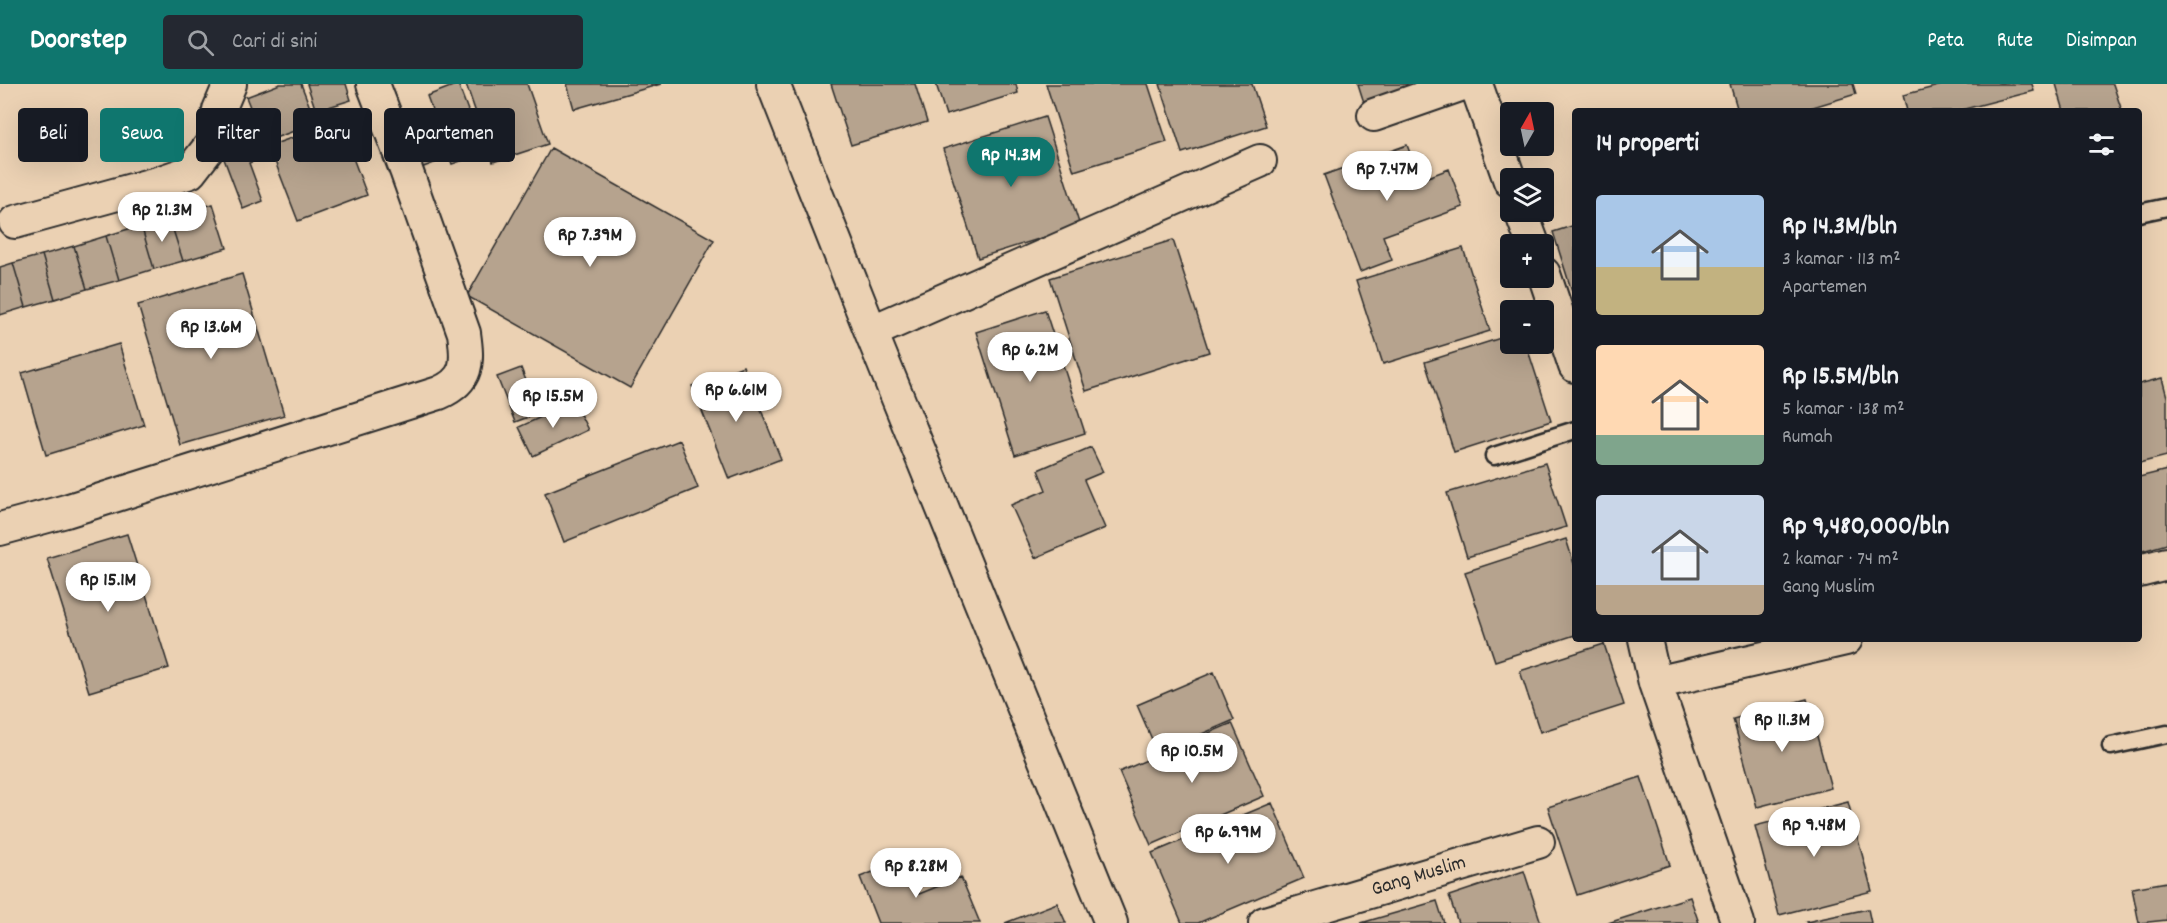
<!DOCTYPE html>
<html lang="id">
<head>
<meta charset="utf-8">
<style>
  body { margin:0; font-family:Dekko,sans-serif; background:#242831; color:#f1f3f6; height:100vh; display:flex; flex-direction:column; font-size:22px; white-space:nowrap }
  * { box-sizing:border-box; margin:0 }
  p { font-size:20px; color:#9ea1a6 }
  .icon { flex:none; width:33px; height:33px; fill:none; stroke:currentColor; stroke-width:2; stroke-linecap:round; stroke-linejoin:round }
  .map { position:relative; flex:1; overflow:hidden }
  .details { position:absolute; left:1572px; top:24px; width:570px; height:534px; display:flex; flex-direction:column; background:#171b24; border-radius:6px; box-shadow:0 6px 24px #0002 }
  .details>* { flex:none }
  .guide { position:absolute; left:18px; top:24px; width:570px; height:54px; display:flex; gap:12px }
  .needle { width:39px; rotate:9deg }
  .tools { position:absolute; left:1500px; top:18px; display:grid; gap:12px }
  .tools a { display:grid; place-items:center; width:54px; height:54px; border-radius:6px; background:#171b24; box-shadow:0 6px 24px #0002; font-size:30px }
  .price { position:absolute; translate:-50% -51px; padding:0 14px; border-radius:21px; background:#fff; color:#222; font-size:20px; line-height:39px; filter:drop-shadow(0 2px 3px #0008) }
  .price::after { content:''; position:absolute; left:50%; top:36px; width:18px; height:14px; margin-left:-9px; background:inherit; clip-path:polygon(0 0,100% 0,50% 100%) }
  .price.on { background:#0f766e; color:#fff }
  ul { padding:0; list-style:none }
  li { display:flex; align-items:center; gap:18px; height:150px; padding:0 24px }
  li span { display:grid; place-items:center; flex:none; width:168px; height:120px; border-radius:6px; color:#555 }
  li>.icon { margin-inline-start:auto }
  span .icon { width:72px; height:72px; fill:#fffc; stroke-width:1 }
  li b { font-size:26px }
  h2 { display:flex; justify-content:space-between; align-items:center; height:72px; padding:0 24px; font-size:26px }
  .tag { padding:0 21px; border-radius:6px; background:#171b24; box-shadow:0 6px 24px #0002; font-size:21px; line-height:54px }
  .tag.on { background:#0f766e; color:#fff }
  header { display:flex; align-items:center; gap:36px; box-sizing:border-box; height:84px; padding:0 30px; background:#0f766e; color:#fff }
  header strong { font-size:28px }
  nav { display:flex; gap:33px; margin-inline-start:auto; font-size:21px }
  .search { width:420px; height:54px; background:#242831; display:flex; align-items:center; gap:15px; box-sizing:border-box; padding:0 21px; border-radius:6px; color:#9ea1a6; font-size:22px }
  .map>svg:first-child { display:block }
  .building { fill:#b6a38e; stroke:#2b2b2b; stroke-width:1.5 }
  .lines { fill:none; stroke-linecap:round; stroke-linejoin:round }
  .lane-casing { stroke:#2b2b2b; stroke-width:21 }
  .street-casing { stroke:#2b2b2b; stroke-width:36 }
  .lane { stroke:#ebd1b3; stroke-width:16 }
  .street { stroke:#ebd1b3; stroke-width:32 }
  .labels { text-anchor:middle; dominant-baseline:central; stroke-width:4.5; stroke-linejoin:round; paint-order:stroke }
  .street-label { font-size:21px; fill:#2b2b2b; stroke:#ebd1b3 }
</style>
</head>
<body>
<header>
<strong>Doorstep</strong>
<div class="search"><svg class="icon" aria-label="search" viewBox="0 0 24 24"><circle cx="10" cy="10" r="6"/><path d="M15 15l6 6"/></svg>Cari di sini</div>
<nav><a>Peta</a><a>Rute</a><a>Disimpan</a></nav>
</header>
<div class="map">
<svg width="2167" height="839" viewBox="0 0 2167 839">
  <rect width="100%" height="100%" fill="#ebd1b3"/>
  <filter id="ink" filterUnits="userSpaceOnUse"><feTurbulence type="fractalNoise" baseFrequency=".0167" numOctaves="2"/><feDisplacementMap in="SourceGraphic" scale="12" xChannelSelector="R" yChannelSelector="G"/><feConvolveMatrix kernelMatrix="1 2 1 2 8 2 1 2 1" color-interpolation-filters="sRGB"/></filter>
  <g filter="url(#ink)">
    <path class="building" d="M280,0H301L316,39L264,58L246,13Z
      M307,0H346L351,16L316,27Z
      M458,0L484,69L452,80L427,12Z
      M466,0H527L548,60L493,78Z
      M567,0H661L574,25Z
      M831,0H915L927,38L851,61Z
      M936,0H1016L1018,9L946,31Z
      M1046,0H1148L1167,58L1074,87Z
      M1160,0H1252L1266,42L1182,69Z
      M1358,0H1407L1413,16L1368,31Z
      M1730,0H1853L1856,10L1800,27H1738Z
      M1946,0H2032L2034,7L1957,27H1907L1903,11Z
      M2056,0H2113L2122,27H2064Z
      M1045,33L1080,142L978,174L943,65Z
      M339,37L367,111L298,137L269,62Z
      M430,42L442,76L421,84L408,51Z
      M250,57L257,76L249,79L263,117L243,125L221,67Z
      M1407,61L1420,96L1449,85L1463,123L1383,152L1392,176L1360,188L1324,91Z
      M551,64L714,156L630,304L467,212Z
      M213,120L227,164L183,177L169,133Z
      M169,133L183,177L154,185L141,141Z
      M141,141L154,185L119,196L106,152Z
      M1575,141V207L1572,208L1553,148Z
      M106,152L119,196L87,205L74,162Z
      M1173,156L1209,268L1086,307L1050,194Z
      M74,162L87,205L55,215L42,171Z
      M1463,164L1490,247L1383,280L1356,197Z
      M42,171L55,215L26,223L13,179Z
      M13,179L26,223L0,231V183Z
      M242,190L284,331L180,361L138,221Z
      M1045,226L1085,349L1015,371L976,248Z
      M1510,251V260H1526L1551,337L1454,368L1425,278Z
      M119,260L144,341L46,371L22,289Z
      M743,282L781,375L729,395L692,302Z
      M521,284L539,329L515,338L497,293Z
      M2162,294L2167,313V372L2139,379V300Z
      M574,318L588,346L533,372L519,343Z
      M679,356L698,404L564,458L545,409Z
      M1091,363L1103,388L1084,396L1105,444L1035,474L1011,421L1046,406L1038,386Z
      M1545,379L1566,443L1467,473L1447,409Z
      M2167,386V460L2139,468V393Z
      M127,450L169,584L89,608L47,474Z
      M1566,455L1575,483V551L1495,577L1465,488Z
      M1604,560L1624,621L1540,648L1520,587Z
      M1214,588L1234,636L1158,669L1137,621Z
      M1807,615L1831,704L1757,723L1733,635Z
      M1232,639L1264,712L1151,761L1119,688Z
      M1641,693L1670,781L1577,811L1548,723Z
      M1848,718L1872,807L1779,831L1755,742Z
      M1272,719L1304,794L1198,839H1182L1152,769Z
      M904,776L919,810L961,793L980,839H878L860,793Z
      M1524,787L1541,839H1458L1449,812Z
      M2167,798V836L2139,839L2132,804Z
      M1690,813L1699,839H1608Z
      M1437,817L1444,839H1361Z
      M1057,819L1066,839H1005Z
      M1868,825L1871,839H1807L1806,838Z"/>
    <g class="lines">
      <defs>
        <path id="lane" d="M2139,129L2167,123
          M1494,372L1575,346
          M2111,662L2167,650"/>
        <path id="street" d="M773,0L871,248L1111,839
          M1471,0L1478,6L1510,97
          M1374,31L1463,0
          M1521,128L1533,160
          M15,138L161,98L190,88L214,57L219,26L230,0
          M1544,190L1575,282
          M871,248L1260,77
          M0,445L66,427L439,309C469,296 468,278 464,249L406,86L373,0
          M2139,487L2167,480
          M1645,555L1655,599L1738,839
          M1655,599L1846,555
          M1265,839L1538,758"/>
      </defs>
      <use href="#lane" class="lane-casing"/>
      <use href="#street" class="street-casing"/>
      <use href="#lane" class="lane"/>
      <use href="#street" class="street"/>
    </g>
  </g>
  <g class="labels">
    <g class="street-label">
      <text transform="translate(1419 793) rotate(-17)">Gang Muslim</text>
    </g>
  </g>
</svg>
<div class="tools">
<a><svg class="needle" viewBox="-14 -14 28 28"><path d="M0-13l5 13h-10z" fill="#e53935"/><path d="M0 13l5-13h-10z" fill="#9ea1a6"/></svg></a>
<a><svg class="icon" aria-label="layers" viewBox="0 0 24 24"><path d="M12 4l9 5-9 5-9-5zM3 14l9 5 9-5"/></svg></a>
<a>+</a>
<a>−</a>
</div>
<b class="price on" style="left:1011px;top:104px">Rp 14.3M</b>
<b class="price" style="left:1387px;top:118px">Rp 7.47M</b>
<b class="price" style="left:162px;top:159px">Rp 21.3M</b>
<b class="price" style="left:590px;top:184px">Rp 7.39M</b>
<b class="price" style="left:211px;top:276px">Rp 13.6M</b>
<b class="price" style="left:1030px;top:299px">Rp 6.2M</b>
<b class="price" style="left:736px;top:339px">Rp 6.61M</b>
<b class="price" style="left:553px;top:345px">Rp 15.5M</b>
<b class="price" style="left:108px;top:529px">Rp 15.1M</b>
<b class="price" style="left:1782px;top:669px">Rp 11.3M</b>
<b class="price" style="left:1192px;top:700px">Rp 10.5M</b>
<b class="price" style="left:1814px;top:774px">Rp 9.48M</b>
<b class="price" style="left:1228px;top:781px">Rp 6.99M</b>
<b class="price" style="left:916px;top:815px">Rp 8.28M</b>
<div class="guide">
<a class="tag">Beli</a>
<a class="tag on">Sewa</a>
<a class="tag">Filter</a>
<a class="tag">Baru</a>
<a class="tag">Apartemen</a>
</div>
<section class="details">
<h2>14 properti<svg class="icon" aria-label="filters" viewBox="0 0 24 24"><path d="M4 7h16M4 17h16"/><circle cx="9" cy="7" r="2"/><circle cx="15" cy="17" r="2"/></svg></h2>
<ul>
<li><span style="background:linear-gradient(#a9c7e8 60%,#c2b280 0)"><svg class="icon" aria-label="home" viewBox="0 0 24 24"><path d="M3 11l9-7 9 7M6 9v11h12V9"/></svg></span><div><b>Rp 14.3M/bln</b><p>3 kamar · 113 m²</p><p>Apartemen</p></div></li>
<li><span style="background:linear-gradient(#ffd9b3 75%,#7fa58c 0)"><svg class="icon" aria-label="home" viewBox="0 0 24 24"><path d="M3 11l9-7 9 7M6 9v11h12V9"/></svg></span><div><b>Rp 15.5M/bln</b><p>5 kamar · 138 m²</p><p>Rumah</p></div></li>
<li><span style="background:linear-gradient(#c9d6e8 75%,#b9a48a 0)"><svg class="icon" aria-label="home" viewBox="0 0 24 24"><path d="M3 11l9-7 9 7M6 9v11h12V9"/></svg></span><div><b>Rp 9,480,000/bln</b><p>2 kamar · 74 m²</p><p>Gang Muslim</p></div></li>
</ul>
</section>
</div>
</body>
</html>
